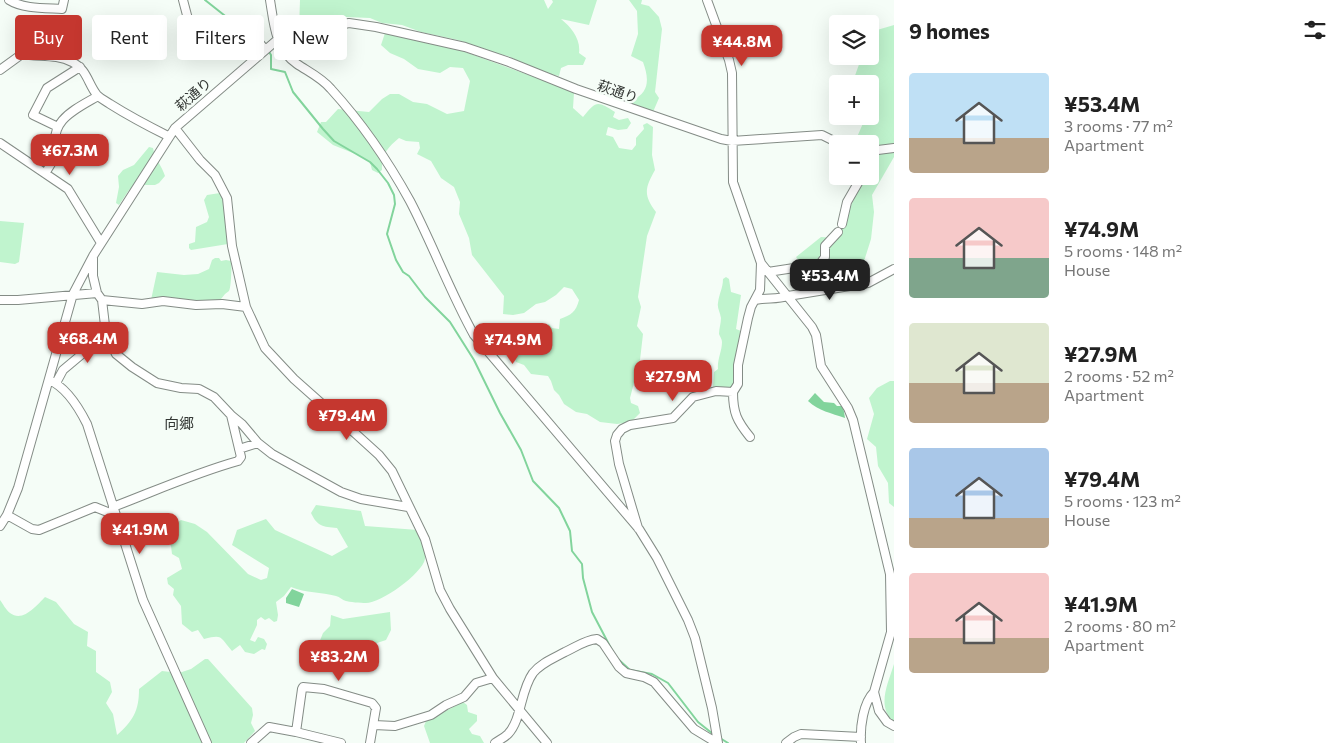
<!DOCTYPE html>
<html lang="en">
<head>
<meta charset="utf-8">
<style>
  body { margin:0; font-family:Commissioner,"Noto Sans JP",sans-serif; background:#f2f2f2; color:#222; height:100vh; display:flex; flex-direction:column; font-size:19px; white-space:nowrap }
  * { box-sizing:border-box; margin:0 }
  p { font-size:16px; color:#767676 }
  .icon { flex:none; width:28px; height:28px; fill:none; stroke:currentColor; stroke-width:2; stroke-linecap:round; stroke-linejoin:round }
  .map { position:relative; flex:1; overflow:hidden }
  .details { display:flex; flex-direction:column; background:#fff; width:450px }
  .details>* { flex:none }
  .top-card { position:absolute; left:15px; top:15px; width:475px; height:45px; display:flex; gap:10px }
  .buttons { position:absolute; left:829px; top:15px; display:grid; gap:10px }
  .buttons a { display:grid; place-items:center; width:50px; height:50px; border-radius:5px; background:#fff; box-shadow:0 5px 20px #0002; font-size:25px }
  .price { position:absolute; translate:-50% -42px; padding:0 11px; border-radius:10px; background:#c5372f; color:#fff; font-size:16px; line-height:32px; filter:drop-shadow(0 1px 2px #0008) }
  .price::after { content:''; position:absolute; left:50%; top:30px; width:15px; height:11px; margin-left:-8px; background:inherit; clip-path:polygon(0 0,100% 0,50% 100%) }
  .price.active { background:#222; color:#fff }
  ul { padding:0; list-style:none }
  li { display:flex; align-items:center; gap:15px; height:125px; padding:0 15px }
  li span { display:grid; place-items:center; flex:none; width:140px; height:100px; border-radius:5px; color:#555 }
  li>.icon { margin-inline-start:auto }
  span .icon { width:60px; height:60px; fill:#fffc; stroke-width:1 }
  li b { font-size:21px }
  h2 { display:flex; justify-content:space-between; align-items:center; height:60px; padding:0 15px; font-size:21px }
  .pill { padding:0 18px; border-radius:5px; background:#fff; box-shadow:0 5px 20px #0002; font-size:18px; line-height:45px }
  .pill.active { background:#c5372f; color:#fff }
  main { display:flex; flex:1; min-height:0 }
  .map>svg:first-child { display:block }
  .green { fill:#c0f4ce }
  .water { fill:#82d49c }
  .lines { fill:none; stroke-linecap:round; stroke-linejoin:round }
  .stream { stroke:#82d49c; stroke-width:2 }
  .minor-casing { stroke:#848c86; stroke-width:10 }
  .minor { stroke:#fff; stroke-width:8 }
  .labels { text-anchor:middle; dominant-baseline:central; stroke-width:5; stroke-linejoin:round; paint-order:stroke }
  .street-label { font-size:14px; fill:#333734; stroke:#f5fdf7 }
  .neighbourhood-label { font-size:15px; fill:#333734; stroke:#f5fdf7 }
</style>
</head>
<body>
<main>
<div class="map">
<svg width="894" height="743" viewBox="0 0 894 743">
  <rect width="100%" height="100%" fill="#f5fdf7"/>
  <path class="green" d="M300,0H544L548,9L553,2L552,0H597L589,25L561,19C571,27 581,39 579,53L586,58L583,65H568L561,68L559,76L539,71L508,56L494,53L458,40L421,32L402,25L382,23L370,18L323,16L313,20L299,29Z
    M629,0H642L641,4L649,6L659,17L662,29L655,92L659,98L653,112L630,105L632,100C650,93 649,78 643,62L631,56L638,34L637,11Z
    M894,25V157L872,195L874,212L871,239L860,274C849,277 819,281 809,273C804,268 800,262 796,257L821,237L836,238L858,190L846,176H870V144H854L864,121L862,116H870V84H852L862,56H870V42L877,30Z
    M385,33C400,34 415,37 430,41C436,43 439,45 446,45L564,88L574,93L573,108L583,117C596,101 597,100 615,112L613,117L619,120L628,118L631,123L627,129L618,130L608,127L606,135L613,137L619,148L632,150L636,145V138L644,129L643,125L647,123L653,127L652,155L655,170C645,188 643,195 656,212L647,236L638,297L641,307L637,326L643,334L640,360L630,398L631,403L638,406L640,413L631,422L617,424L600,422L587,414L576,412L564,404L559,395L554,390L551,381L548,376L531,374L524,365L516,362L510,345L517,343L549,324L552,328L559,329L560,319C571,315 576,312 579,300L572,289L564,287L556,295L545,302L536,304L524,313L513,315L503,314L504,296L472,255L469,238L459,214L460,202L454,187L441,178L431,161L417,154L420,148L419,142L406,141L399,138C388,147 381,155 382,170L378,173L372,170L370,162L358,155L333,145L317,132L321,122H326L338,109L369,112L382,99L390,94H399L413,102L427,104L447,114L464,111L470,81L463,68L450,67L440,73L418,69L404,59L390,53L381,45Z
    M149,147L153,148C155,159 162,166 165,176L159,183L155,185H135L129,190L119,205L116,203L119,187L118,176L123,170L134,165Z
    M220,193L225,199L229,237L228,244L191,250L189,248V244L195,242L196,227L207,222L209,217L204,200L207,195Z
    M0,221L24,223L19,262L15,264L0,262Z
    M215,258H219L221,261L226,260L231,261C232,266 231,288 229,291L225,294L221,299L204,303L171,300L163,297L151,300L157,272L184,275L198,274L209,269L212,260Z
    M726,277L729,279L731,292L741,295L736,329L741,331V333L735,383L729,389H715L713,388L714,372L718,369C717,360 722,351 722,342C722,339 720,337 719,334C719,329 721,323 721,318C720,312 717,308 718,303C719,294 723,288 723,279Z
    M890,381H894V507L889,503L888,483L878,466L876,447L867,439L874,414L869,398L877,388Z
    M316,505L361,511L365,526L418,530C422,540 427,548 425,559C422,574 380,604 365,603C362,603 348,602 346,601C342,600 340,597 336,596C321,592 306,593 291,587L284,596L276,602L278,615L277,621L274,622L269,618L265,620L261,617L257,620V625L250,640L255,642L258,637L264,639L267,644L265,650L262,649L254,654L245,652L240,645L232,651C220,637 223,634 204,639L198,630L192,632L182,624L181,606L173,595L174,589L168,584L167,578L182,569L179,558L172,554L171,546L163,531L181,520L195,524L207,532L248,574L261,580L267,578L269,568L232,545L237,530L266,519L275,530L332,556L348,547L337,528C323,527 317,526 311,513Z
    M45,597L56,602L74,624L88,632L87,646L96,651V672L110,682L112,692L106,703L113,714L117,735C133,721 139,711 139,689L162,671L179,673L191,669L205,659H208L252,708L253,715L251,723L255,731L244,743H0V600C3,604 6,610 10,613C23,623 37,605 45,597Z
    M390,612L391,630L386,640L374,644L371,650L370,661L355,667L313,658L323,633L330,626L331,615L343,619Z
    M894,664V723C876,706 888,684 894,664Z
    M463,702L467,705L468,712L477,715V721L469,729L472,734L480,736L484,743H430L424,726L426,721Z"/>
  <path class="water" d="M815,393L824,402L834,403L837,406H843L845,418C831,413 819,411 808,401Z
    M292,589L304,594L299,607L286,603V598Z"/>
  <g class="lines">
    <path class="stream" d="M205,0L229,19L237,24
      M251,30L259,35L263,42
      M268,50L271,55V69L285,72L293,92L323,129L334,141L370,162L377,169L388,183L394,195L395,204L387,234L396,260L403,272L409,276L425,297L450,322L474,360L500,413L521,450L533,481L559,508L570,531L572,551L582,564L583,578L592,612L614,654
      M618,659L630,670L652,674L668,683L698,722L713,734
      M720,738L728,743"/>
    <defs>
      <path id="minor" d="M9,0C23,9 46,8 62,9L64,0
        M183,0L188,19L191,23C199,24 207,23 215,23C236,24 253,32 265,50
        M270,0C274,24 275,49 297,64C309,72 322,78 331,89C362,123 388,161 410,201C433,245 450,292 474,335L639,529L657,558L688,620L695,638L712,708L718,743
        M707,0L729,60L732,73L733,182L761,263L812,327L816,335L821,366L848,408L853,420L890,574L891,632L874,692L879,711L887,722L894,726
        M0,70L22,54C39,57 57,54 72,62C87,69 88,84 97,95C101,99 106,101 110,104C129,116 148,126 168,136
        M58,127L33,115L47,88L80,67
        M175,128L200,160L215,175L227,198L232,246L246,307L265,348L294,379L357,435L379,455L392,471L425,539L440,590L450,609L493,678L547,743
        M0,143L68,189L101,243
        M870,151L894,148
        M46,172L57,154C47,121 74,110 98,96
        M842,224L847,202L862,176
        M93,258V276L97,293L102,300L106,334L116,354L132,367L157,383L181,388L199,389L214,397L231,415L241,457L238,461C195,473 155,491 113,507
        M768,272L820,264L825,257V246L838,232
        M0,300H18L97,293
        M102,300L142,304L163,301L196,305L222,304L246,307
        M756,300C767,297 776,300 788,296L868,283L894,269
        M49,380C66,387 79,408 87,424L143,600L207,743
        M56,383L63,370L106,334
        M733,392C733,413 737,421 750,437
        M231,415L242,424L258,443L272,454L341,492L361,499L408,507
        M239,449L258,443
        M7,515L32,529L39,530L95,507L115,515
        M0,526L7,515L18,488L73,294L93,256L175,128L277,40L289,36L349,23L376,27L465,47L509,62L576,89L721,139L732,141L822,135L840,144
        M638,528L619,464L615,441L617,435L622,429L630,425L673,418L693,397L716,391L733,392L738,384V365L748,318L751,307L760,290L761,263
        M374,725L395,726L431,715L446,705L464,697L476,683L493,678
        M296,732L302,689L303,687L324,689L372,703L376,708L370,743
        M251,743L269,727L296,732L341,743
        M495,743C499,740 504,738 508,734C522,719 520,691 533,673C541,663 554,658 565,652C576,647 585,640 597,639L603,643L619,667L626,673L644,677L654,682L694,729L717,743
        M786,743L794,737L801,734L861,737
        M861,743C860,727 863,703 874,692"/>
    </defs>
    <use href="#minor" class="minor-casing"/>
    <use href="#minor" class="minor"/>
  </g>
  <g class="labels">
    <g class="street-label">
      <text transform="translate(618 91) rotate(19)">萩通り</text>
      <text transform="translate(193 94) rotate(-41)">萩通り</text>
    </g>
    <g class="neighbourhood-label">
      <text x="179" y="423">向郷</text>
    </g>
  </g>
</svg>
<div class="buttons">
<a><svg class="icon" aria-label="layers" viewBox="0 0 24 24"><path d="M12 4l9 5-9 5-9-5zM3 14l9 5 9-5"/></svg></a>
<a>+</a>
<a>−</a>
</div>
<b class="price" style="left:742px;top:67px">¥44.8M</b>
<b class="price" style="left:70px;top:176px">¥67.3M</b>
<b class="price active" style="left:830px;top:301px">¥53.4M</b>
<b class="price" style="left:88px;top:364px">¥68.4M</b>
<b class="price" style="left:513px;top:365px">¥74.9M</b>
<b class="price" style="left:673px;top:402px">¥27.9M</b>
<b class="price" style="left:347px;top:441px">¥79.4M</b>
<b class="price" style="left:140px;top:555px">¥41.9M</b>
<b class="price" style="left:339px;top:682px">¥83.2M</b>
<div class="top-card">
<a class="pill active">Buy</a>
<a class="pill">Rent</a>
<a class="pill">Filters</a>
<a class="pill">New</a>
</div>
</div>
<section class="details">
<h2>9 homes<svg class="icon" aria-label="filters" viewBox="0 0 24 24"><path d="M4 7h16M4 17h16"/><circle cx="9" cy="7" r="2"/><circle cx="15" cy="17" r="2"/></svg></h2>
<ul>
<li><span style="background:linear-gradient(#bfe0f5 65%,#b9a48a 0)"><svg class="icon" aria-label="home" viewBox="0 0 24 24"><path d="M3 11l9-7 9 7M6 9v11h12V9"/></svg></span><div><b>¥53.4M</b><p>3 rooms · 77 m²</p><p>Apartment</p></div></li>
<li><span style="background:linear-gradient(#f6c9c9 60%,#7fa58c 0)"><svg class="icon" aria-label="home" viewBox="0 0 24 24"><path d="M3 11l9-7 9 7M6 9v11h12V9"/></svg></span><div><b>¥74.9M</b><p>5 rooms · 148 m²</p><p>House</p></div></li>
<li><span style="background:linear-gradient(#dfe7d0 60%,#b9a48a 0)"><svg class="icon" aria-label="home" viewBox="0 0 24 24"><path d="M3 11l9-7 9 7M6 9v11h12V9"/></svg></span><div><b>¥27.9M</b><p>2 rooms · 52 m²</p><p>Apartment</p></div></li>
<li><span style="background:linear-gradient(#a9c7e8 70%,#b9a48a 0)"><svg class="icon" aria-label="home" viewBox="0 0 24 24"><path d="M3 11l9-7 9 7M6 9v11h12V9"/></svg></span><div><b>¥79.4M</b><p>5 rooms · 123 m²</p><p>House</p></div></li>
<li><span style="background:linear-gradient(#f6c9c9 65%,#b9a48a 0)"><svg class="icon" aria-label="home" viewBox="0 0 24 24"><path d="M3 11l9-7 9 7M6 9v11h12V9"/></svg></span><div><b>¥41.9M</b><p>2 rooms · 80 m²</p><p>Apartment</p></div></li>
</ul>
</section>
</main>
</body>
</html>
